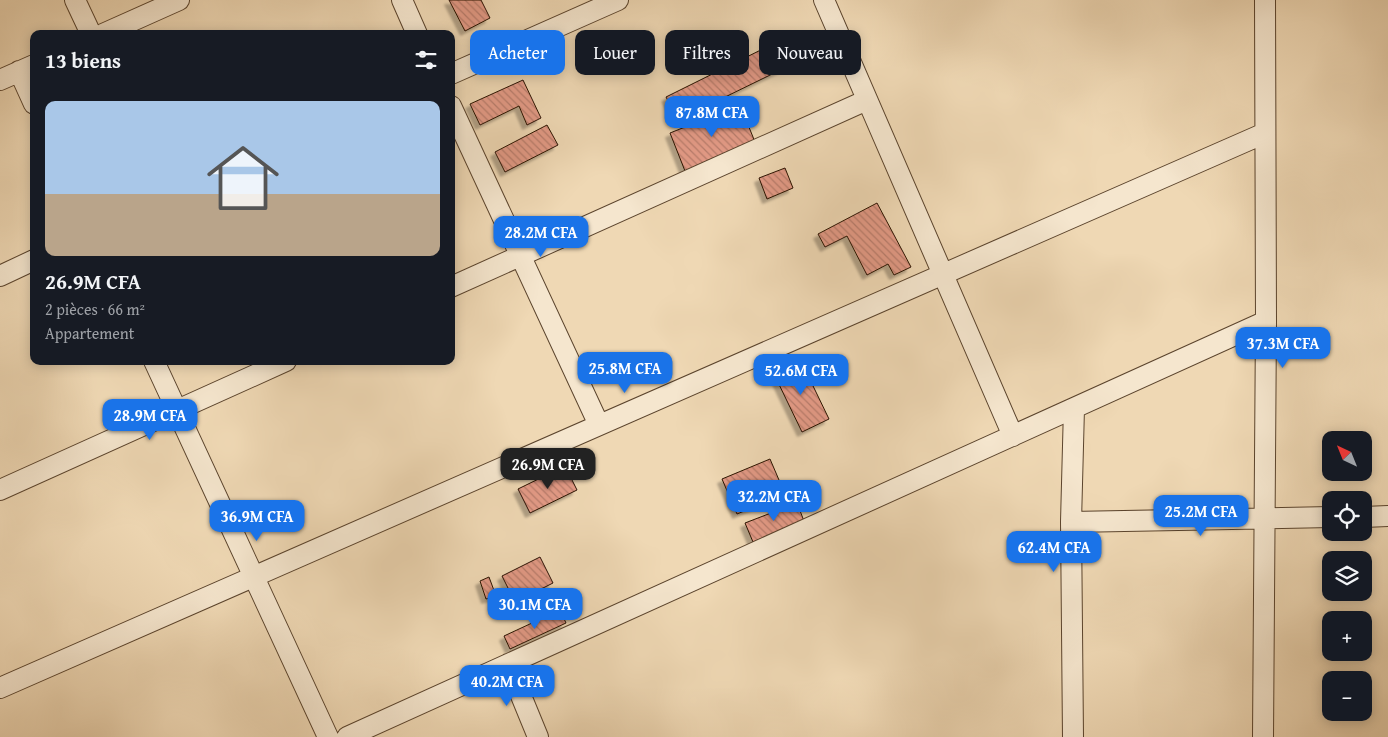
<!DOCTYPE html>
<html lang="fr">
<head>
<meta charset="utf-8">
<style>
  body { margin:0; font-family:"Gentium Book Plus",serif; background:#20242c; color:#f1f3f6; height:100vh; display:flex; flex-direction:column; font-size:19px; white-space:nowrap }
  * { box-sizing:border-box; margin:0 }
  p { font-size:16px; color:#9ea1a6 }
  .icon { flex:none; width:28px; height:28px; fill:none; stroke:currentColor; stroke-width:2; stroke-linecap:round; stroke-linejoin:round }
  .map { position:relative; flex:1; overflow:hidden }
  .side { position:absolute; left:30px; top:30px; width:425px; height:335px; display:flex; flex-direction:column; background:#171b24; border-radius:10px; box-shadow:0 2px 12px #0003 }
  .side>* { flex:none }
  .top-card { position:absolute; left:470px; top:30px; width:475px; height:45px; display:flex; gap:10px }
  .needle { width:32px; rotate:317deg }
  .buttons { position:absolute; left:1322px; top:431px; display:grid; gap:10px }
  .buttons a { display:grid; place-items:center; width:50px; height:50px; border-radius:10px; background:#171b24; box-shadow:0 2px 12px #0003; font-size:25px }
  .price { position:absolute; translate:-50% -42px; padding:0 11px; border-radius:10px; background:#1a73e8; color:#fff; font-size:16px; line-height:32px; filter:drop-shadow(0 1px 2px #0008) }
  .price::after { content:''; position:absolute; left:50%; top:30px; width:15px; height:11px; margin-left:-8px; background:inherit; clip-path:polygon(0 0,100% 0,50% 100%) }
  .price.active { background:#222; color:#fff }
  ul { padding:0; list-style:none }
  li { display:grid; align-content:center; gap:10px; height:265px; padding:0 15px }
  li span { display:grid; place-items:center; height:155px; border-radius:10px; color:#555 }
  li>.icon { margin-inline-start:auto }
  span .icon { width:90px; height:90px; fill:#fffc; stroke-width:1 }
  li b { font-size:21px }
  h2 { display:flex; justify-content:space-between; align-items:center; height:60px; padding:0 15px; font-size:21px }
  .tag { padding:0 18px; border-radius:10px; background:#171b24; box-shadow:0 2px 12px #0003; font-size:18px; line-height:45px }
  .tag.active { background:#1a73e8; color:#fff }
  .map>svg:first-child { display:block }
  .building { fill:url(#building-back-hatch); stroke:#2a1300; filter:url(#shadow) }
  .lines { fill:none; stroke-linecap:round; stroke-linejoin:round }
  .minor-casing { stroke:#5b442d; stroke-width:22 }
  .minor { stroke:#f5e6ce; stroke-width:20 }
</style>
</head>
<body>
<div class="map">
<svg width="1388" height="737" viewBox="0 0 1388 737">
  <defs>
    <pattern id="building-back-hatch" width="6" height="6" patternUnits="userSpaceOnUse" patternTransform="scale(1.25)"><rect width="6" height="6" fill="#e39a86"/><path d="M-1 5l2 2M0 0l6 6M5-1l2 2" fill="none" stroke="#b87c6b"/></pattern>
    <filter id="shadow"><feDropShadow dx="-4.5" dy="4.5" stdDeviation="1" flood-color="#0004"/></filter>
  </defs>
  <rect width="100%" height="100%" fill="#efd8b4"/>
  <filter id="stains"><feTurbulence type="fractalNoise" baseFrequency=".004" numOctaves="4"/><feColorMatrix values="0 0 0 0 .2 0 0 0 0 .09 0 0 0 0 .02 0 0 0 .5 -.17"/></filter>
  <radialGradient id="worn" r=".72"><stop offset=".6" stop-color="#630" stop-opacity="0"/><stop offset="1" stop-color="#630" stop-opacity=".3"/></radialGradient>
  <path class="building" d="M449,0H481L490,18L465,31Z
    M793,34L805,58L678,120L666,97Z
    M523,80L541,118L527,125L519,106L480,125L470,104Z
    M740,105L755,142L685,171L670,133Z
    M547,125L558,145L505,172L495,152Z
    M785,168L793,188L767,199L759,178Z
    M877,203L911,267L894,275L888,264L867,275L847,236L825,247L818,234Z
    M800,359L829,419L802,432L773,372Z
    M770,459L785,494L737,514L722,479Z
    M565,466L577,490L530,513L518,489Z
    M797,503L804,521L753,542L745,523Z
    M540,557L553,583L515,602L502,576Z
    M489,577L496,596L486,599L480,581Z
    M560,610L566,623L510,649L504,636Z"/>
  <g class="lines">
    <defs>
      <path id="minor" d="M75,0L91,34
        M402,0L417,34
        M824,0L1013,436
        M103,34L179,0
        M19,71L34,104
        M451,74L618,0
        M0,80L34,65
        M451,106L599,425
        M0,276L34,260
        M451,287L867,100
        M154,361L328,737
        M0,490L286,361
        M1364,517L1388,516
        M1071,522L1331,517
        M508,664L538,737
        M0,688L1265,133
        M347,737L1266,321
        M1073,737L1071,522L1074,408
        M1263,737L1266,321L1265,0"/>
    </defs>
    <use href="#minor" class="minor-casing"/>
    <use href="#minor" class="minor"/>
  </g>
  <rect width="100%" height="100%" filter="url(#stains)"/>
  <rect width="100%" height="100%" fill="url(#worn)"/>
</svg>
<div class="buttons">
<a><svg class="needle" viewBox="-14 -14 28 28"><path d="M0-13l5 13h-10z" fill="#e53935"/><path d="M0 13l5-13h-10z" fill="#9ea1a6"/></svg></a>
<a><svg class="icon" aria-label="locate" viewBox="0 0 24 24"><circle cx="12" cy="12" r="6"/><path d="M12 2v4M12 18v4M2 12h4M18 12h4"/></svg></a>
<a><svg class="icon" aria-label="layers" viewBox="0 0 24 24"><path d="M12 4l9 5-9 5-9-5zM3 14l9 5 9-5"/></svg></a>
<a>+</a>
<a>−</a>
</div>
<b class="price" style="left:712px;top:138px">87.8M CFA</b>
<b class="price" style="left:541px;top:258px">28.2M CFA</b>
<b class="price" style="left:1283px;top:369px">37.3M CFA</b>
<b class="price" style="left:625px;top:394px">25.8M CFA</b>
<b class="price" style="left:801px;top:396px">52.6M CFA</b>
<b class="price" style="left:150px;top:441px">28.9M CFA</b>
<b class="price active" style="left:548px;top:490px">26.9M CFA</b>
<b class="price" style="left:774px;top:522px">32.2M CFA</b>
<b class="price" style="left:1201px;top:537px">25.2M CFA</b>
<b class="price" style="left:257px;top:542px">36.9M CFA</b>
<b class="price" style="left:1054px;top:573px">62.4M CFA</b>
<b class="price" style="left:535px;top:630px">30.1M CFA</b>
<b class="price" style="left:507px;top:707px">40.2M CFA</b>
<div class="top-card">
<a class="tag active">Acheter</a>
<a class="tag">Louer</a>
<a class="tag">Filtres</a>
<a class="tag">Nouveau</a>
</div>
<section class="side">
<h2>13 biens<svg class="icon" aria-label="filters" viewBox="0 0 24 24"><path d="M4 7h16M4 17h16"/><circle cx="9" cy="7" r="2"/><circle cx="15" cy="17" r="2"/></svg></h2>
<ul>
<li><span style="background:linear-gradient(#a9c7e8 60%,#b9a48a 0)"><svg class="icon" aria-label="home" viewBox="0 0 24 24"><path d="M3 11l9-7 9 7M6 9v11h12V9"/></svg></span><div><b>26.9M CFA</b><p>2 pièces · 66 m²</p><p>Appartement</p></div></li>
</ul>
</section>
</div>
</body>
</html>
